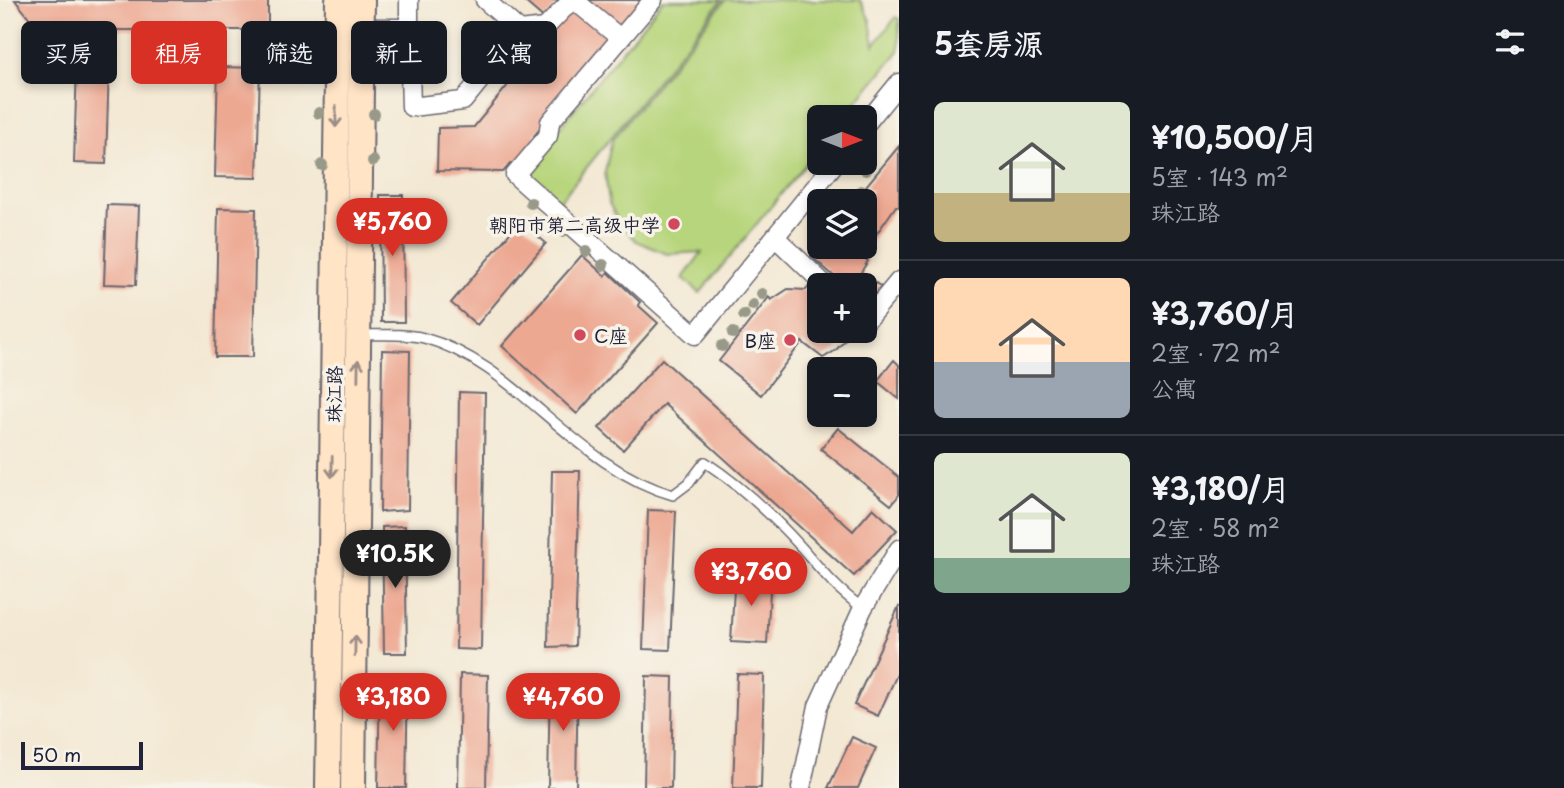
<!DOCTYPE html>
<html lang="zh">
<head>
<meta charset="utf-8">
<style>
  body { margin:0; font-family:"Playpen Sans","LXGW WenKai TC",sans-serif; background:#242831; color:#f1f3f6; height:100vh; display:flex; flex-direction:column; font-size:26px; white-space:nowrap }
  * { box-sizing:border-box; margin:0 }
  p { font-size:23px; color:#9ea1a6 }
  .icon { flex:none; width:38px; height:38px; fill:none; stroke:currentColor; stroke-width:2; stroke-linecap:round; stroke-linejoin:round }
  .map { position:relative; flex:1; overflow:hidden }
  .drawer { display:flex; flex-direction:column; background:#171b24; width:665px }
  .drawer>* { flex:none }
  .banner { position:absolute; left:21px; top:21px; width:665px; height:63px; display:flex; gap:14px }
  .needle { width:46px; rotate:90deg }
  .buttons { position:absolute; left:807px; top:105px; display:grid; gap:14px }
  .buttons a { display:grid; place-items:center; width:70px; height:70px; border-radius:10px; background:#171b24; box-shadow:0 4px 10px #0003; font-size:35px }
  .scale { position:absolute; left:21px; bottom:18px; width:122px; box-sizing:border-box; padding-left:7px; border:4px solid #22223b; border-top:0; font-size:19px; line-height:24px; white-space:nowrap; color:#22223b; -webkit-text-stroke:5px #f7f3e8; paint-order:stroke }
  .price { position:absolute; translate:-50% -60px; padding:0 16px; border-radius:24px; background:#d93025; color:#fff; font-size:23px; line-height:46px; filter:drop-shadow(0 2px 4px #0008) }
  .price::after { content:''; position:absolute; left:50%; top:42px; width:21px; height:16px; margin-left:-10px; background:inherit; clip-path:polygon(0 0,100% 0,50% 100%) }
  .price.on { background:#222; color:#fff }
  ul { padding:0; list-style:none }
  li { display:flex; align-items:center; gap:21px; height:175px; padding:0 35px }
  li+li { border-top:2px solid #363941 }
  li span { display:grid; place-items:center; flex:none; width:196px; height:140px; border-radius:10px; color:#555 }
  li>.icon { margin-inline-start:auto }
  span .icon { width:84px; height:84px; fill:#fffc; stroke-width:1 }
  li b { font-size:30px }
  h2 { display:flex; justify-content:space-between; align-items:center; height:84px; padding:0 35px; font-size:30px }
  .tag { padding:0 24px; border-radius:10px; background:#171b24; box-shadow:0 4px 10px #0003; font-size:24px; line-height:63px }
  .tag.on { background:#d93025; color:#fff }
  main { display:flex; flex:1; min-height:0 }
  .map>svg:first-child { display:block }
  .green { fill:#b7d57c; stroke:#6c7c5c; stroke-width:2 }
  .building { fill:#eda892 }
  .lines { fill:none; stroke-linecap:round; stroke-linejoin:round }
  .service-casing { stroke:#6b6770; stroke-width:12 }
  .minor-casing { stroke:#6b6770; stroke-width:21 }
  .secondary-casing { stroke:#6b6770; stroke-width:28 }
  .service { stroke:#fff; stroke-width:9 }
  .minor { stroke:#fff; stroke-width:18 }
  .secondary { stroke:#ffe4c6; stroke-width:24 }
  .tree { fill:#99998a }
  .oneway { stroke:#9c8d87 }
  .poi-dot { fill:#d1495b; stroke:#f7f3e8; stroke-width:2.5 }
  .labels { text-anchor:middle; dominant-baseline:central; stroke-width:7; stroke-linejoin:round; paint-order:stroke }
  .poi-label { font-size:19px; fill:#22223b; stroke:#f7f3e8; text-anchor:end }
  .street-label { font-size:19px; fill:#22223b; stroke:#f7f3e8 }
</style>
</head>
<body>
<main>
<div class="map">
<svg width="899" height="788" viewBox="0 0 899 788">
  <rect width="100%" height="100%" fill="#f7f3e8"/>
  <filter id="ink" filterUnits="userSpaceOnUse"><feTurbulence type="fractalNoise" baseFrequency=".0143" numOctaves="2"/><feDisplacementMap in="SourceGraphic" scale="14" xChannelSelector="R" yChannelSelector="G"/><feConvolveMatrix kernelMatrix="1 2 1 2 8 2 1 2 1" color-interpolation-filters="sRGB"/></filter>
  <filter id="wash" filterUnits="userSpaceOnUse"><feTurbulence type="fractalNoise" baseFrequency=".00686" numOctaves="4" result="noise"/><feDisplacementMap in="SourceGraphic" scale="28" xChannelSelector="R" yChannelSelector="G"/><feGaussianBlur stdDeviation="1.57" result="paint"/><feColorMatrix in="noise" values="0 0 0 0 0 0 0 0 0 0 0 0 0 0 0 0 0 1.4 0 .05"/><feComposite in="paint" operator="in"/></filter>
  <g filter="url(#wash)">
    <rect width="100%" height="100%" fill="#f3e8d3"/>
    <path class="green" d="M663,0H722L558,203L522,174Z
      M725,0H860L870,20L874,45L896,17L899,19V51L844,117H819V148L700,293L683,278L702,252L667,254L636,241L616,217L609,203L605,172L612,140Z"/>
    <g id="blocks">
      <path class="building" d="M15,0H268V30H39Z
        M523,0H561L545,19Z
        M577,0H648L534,136L539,141L517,167L511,163L503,172L437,171L438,128L474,127Z
        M77,64L109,65L106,164L74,163Z
        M218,67L260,68L257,178L215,177Z
        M899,146V207L896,206L861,256L868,261L861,272L881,287L867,304L864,285H844L811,256L818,247H864V201L872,191L866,186Z
        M380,195H403L404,322H381Z
        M107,205L139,206L136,285L104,284Z
        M218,208L256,209L253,357H215Z
        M520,221L546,243L477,325L451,303Z
        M582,255L605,276L608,272L640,302L638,305L658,323L577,414L502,346Z
        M810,285L819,293V331H850L847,338L836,350L823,358L802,342L761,395L719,361L769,297L771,300L788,289L806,290Z
        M382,350L410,351L408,510L380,512Z
        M662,359L853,531L873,508L897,530L854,576L664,404L623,450L599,428Z
        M894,360L899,365V399L877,381Z
        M459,392L485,393L481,650L456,649Z
        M838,428L899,477V495L891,505L821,449Z
        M552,471H580L575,646L548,647Z
        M648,510L676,511L670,650L643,649Z
        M405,526L407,653H384L382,527Z
        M735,571L771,574L767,644L731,642Z
        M899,606V670L878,716L854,705Z
        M460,674L488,675L486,788H458Z
        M737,674L764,675L761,788H733Z
        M646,676L673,677L671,788H644Z
        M380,678H408L406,788H378Z
        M550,678H578L576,788H548Z
        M852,737L876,748L858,788H828Z"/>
    </g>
  </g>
  <g filter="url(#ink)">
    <use href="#blocks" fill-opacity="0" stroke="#6b6770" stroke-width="2"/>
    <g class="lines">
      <defs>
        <path id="service" d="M360,335C381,335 404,333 424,338C519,364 572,466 673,495L689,483L705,462C740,485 774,517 802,548C822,571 838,591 863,608"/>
        <path id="minor" d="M485,0L520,31
          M574,0L620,38
          M653,0L550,122L548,136L515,175L695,335L835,163
          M361,28H409L411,107L463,101L520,31L545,28L572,0
          M409,28V0
          M864,126L899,83
          M775,237L825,285
          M864,323L899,281
          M801,788L818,706L863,608L899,549"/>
        <path id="secondary" d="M328,788L338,0
          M353,788L362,0"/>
      </defs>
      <use href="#service" class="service-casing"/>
      <use href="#minor" class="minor-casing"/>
      <use href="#secondary" class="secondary-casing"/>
      <use href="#service" class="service"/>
      <use href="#minor" class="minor"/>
      <use href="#secondary" class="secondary"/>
    </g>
    <g class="tree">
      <circle cx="375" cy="64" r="6"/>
      <circle cx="319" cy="66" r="6"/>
      <circle cx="319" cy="113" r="6"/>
      <circle cx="374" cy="114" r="6"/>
      <circle cx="373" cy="161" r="6"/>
      <circle cx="322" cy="165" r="6"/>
      <circle cx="866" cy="170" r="6"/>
      <circle cx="861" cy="191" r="6"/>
      <circle cx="531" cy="203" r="6"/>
      <circle cx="563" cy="231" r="6"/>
      <circle cx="586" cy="251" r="6"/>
      <circle cx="603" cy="265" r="6"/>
      <circle cx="762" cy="294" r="6"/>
      <circle cx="753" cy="305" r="6"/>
      <circle cx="744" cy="315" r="6"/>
      <circle cx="733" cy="333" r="6"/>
      <circle cx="722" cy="346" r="6"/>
    </g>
    <defs><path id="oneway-shaft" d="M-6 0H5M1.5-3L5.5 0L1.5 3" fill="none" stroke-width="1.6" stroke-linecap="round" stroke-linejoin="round" transform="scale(1.75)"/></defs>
    <g class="oneway">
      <use href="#oneway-shaft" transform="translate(336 117) rotate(91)"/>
      <use href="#oneway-shaft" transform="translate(358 370) rotate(-89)"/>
      <use href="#oneway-shaft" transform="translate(332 467) rotate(91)"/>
      <use href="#oneway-shaft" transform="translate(355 646) rotate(-89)"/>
    </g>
  </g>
  <g class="poi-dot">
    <circle cx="674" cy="224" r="7"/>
    <circle cx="580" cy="335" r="7"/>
    <circle cx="790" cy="340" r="7"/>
  </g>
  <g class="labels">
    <g class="poi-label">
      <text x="660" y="224">朝阳市第二高级中学</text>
      <text x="594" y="335" text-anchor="start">C座</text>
      <text x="776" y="340">B座</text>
    </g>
    <g class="street-label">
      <text transform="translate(333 394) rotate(-89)">珠江路</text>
    </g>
  </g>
</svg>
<div class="buttons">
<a><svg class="needle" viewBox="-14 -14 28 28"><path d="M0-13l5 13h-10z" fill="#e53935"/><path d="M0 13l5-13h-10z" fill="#9ea1a6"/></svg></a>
<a><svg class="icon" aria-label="layers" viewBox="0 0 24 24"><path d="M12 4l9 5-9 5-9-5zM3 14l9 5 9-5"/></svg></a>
<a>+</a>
<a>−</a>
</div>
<div class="scale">50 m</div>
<b class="price" style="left:392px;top:258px">¥5,760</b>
<b class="price on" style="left:395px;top:590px">¥10.5K</b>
<b class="price" style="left:751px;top:608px">¥3,760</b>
<b class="price" style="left:393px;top:733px">¥3,180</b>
<b class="price" style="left:563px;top:733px">¥4,760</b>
<div class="banner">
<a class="tag">买房</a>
<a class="tag on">租房</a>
<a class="tag">筛选</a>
<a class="tag">新上</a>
<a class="tag">公寓</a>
</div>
</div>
<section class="drawer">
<h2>5套房源<svg class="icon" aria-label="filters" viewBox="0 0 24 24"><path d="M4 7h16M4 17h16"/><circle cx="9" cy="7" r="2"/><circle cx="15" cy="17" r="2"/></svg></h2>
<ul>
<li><span style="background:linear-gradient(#dfe7d0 65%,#c2b280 0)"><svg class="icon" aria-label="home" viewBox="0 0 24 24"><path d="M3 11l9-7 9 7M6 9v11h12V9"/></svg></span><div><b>¥10,500/月</b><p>5室 · 143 m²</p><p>珠江路</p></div></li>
<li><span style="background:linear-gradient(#ffd9b3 60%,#9aa5b1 0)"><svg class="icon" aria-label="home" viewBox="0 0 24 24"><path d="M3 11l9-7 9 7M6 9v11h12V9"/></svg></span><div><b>¥3,760/月</b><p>2室 · 72 m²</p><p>公寓</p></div></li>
<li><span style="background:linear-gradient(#dfe7d0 75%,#7fa58c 0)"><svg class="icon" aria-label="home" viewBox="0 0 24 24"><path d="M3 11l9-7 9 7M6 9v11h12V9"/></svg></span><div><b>¥3,180/月</b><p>2室 · 58 m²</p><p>珠江路</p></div></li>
</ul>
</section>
</main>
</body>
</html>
